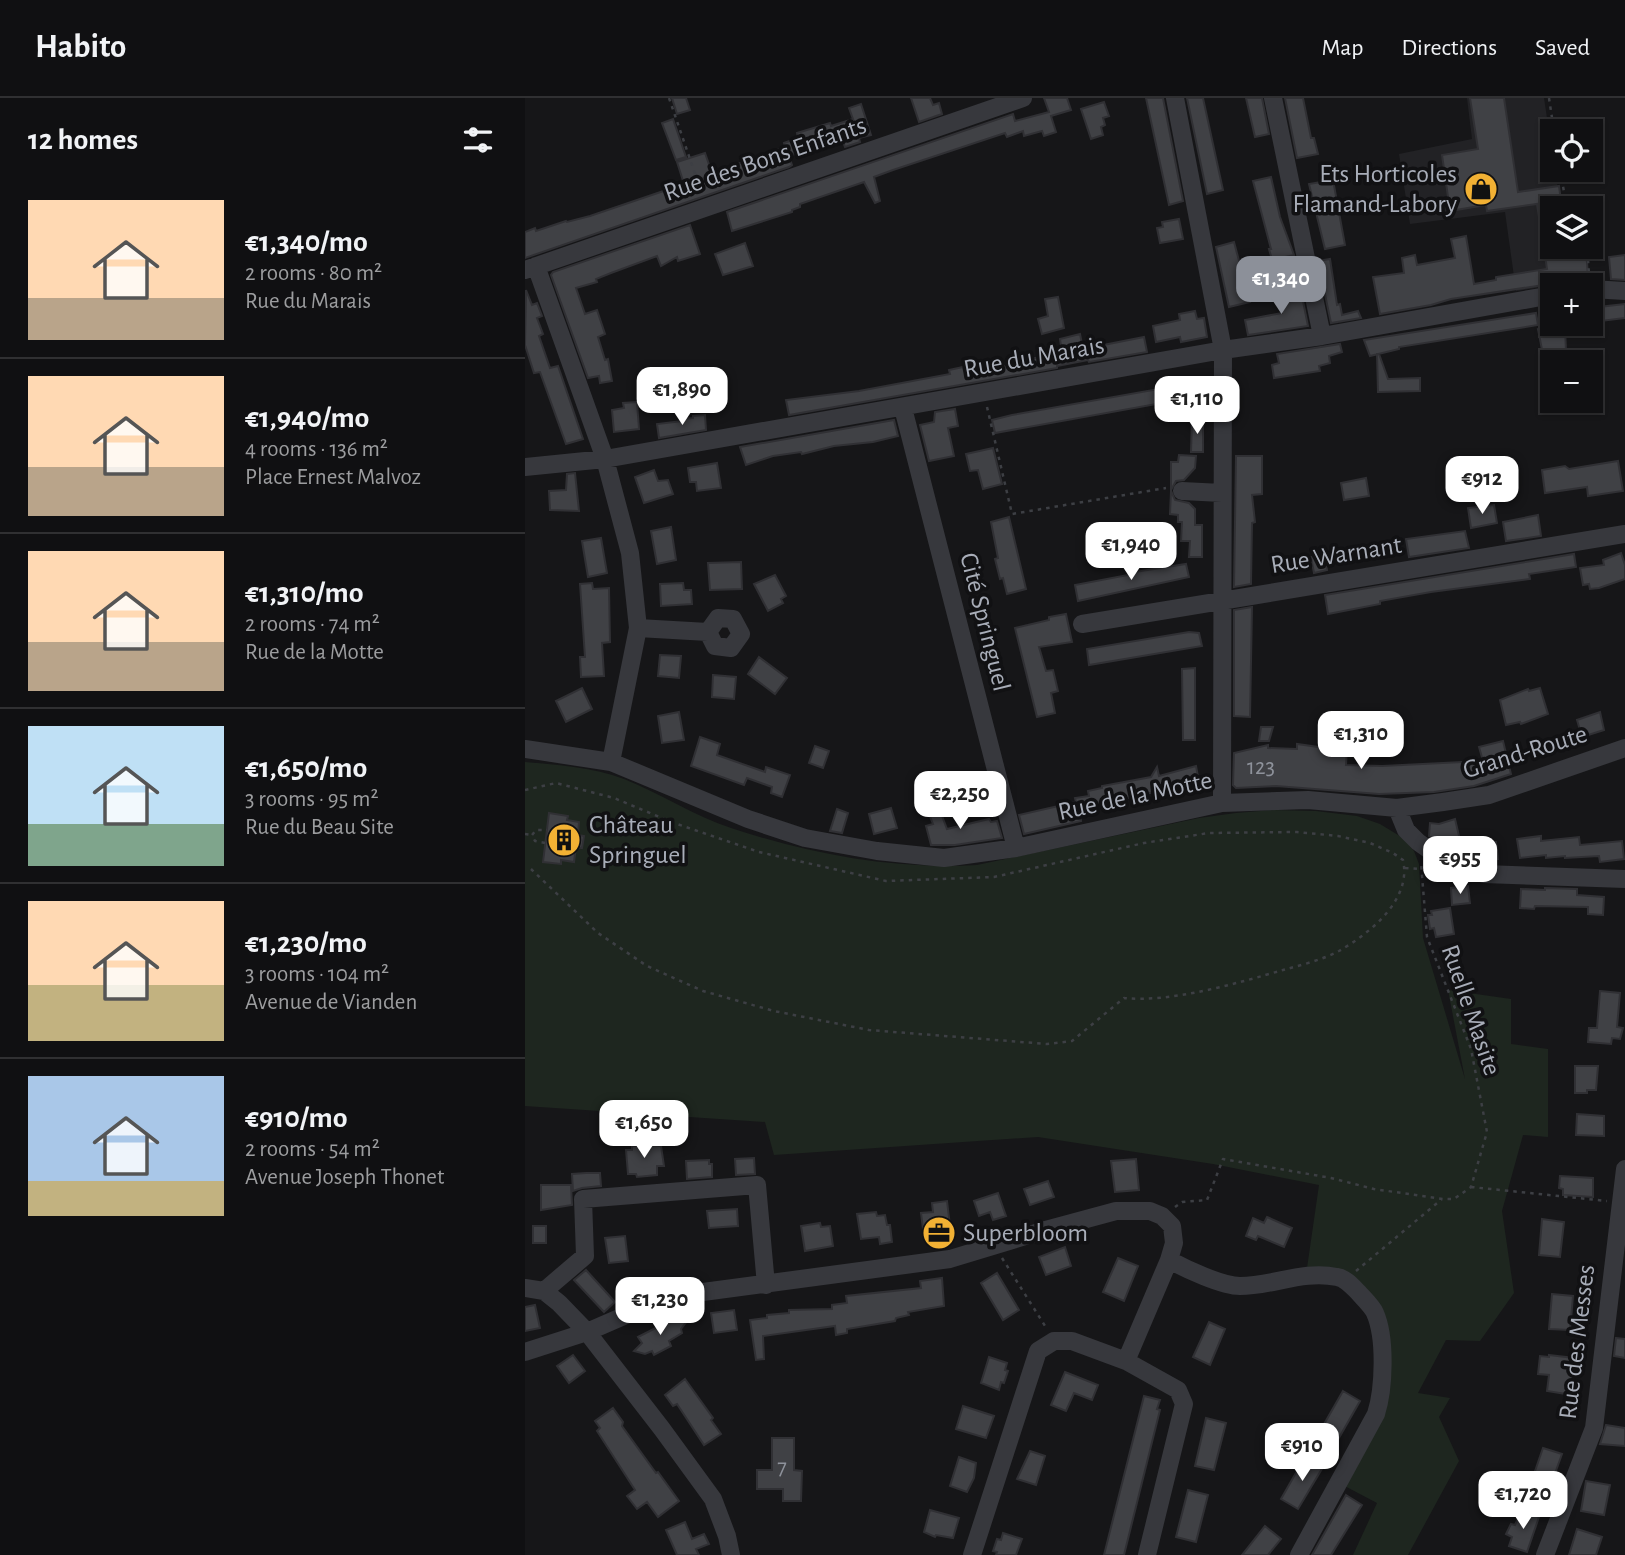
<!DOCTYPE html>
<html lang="en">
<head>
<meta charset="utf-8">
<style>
  body { margin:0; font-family:"Alegreya Sans",sans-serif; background:#1e1e20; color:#f1f3f6; height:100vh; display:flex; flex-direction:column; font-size:26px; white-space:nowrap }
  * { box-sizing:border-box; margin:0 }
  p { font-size:23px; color:#9c9d9f }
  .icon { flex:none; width:38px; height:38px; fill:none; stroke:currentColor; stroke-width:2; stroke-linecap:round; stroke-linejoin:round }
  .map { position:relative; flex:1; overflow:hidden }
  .panel { display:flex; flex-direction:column; background:#101012; width:525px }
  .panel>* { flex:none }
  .tools { position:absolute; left:1015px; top:21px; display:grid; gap:14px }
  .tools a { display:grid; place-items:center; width:63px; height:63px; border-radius:0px; background:#101012; box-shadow:0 2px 5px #0004,0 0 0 2px #303032; font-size:35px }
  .price { position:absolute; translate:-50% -60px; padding:0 16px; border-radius:14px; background:#fff; color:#222; font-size:23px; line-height:46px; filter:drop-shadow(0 2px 4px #0008) }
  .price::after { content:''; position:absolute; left:50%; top:42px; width:21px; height:16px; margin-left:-10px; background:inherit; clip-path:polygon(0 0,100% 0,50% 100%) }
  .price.current { background:#8c9099; color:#fff }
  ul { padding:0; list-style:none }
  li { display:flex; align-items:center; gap:21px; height:175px; padding:0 28px }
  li+li { border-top:2px solid #303032 }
  li span { display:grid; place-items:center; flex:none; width:196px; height:140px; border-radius:0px; color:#555 }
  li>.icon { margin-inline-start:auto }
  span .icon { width:84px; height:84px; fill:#fffc; stroke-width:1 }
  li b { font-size:30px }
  h2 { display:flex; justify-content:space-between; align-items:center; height:84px; padding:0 28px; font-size:30px }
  header { display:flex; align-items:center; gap:42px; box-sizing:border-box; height:98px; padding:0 35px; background:#101012; border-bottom:2px solid #303032 }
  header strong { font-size:33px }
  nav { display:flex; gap:38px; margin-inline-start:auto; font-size:24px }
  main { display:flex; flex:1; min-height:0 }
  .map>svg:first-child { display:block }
  .built { fill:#222225 }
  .green { fill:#1e261f }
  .building { fill:#404145; stroke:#303034; stroke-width:2 }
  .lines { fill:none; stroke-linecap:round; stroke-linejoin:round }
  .path { stroke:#3d3f44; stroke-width:2.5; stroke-dasharray:3.5 5; stroke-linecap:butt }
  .minor { stroke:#37383d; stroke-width:18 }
  .labels { text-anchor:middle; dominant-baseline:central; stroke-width:7; stroke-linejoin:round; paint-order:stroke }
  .number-label { font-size:23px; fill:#8e929b }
  .street-label { font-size:26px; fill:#a8adb8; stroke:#111113 }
  .poi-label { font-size:26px; fill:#a8adb8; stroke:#111113; text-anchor:start }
</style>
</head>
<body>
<header>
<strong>Habito</strong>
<nav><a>Map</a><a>Directions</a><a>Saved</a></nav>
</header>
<main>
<section class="panel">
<h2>12 homes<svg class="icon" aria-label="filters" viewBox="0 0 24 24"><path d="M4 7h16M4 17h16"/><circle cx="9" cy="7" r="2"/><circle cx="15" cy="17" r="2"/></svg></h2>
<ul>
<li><span style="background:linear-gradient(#ffd9b3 70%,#b9a48a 0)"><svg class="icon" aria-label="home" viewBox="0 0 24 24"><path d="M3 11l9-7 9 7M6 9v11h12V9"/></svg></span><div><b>€1,340/mo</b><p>2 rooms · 80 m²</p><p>Rue du Marais</p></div></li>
<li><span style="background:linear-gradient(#ffd9b3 65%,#b9a48a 0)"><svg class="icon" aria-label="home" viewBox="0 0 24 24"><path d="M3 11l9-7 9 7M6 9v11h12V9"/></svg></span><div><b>€1,940/mo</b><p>4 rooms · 136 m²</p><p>Place Ernest Malvoz</p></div></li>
<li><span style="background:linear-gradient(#ffd9b3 65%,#b9a48a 0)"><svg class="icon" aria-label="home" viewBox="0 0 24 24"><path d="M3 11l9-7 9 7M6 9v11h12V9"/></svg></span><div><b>€1,310/mo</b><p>2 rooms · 74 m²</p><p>Rue de la Motte</p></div></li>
<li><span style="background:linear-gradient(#bfe0f5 70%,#7fa58c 0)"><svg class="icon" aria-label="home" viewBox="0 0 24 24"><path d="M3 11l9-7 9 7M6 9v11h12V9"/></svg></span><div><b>€1,650/mo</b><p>3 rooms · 95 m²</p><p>Rue du Beau Site</p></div></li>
<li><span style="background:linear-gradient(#ffd9b3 60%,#c2b280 0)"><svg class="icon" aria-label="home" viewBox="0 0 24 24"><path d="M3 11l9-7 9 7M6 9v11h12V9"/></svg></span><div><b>€1,230/mo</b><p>3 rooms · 104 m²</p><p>Avenue de Vianden</p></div></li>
<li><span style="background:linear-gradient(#a9c7e8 75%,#c2b280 0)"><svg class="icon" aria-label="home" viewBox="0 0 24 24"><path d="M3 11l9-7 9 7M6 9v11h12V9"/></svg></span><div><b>€910/mo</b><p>2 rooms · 54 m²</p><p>Avenue Joseph Thonet</p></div></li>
</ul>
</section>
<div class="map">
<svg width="1100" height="1457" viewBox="0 0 1100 1457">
  <rect width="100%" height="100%" fill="#161618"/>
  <path class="built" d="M942,0H1019L1027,53V72H1030L1036,110H1027V149H1043L1048,184L991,193L980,114L885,126L874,56L947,41Z"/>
  <path class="green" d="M0,664C33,667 68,669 99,681C135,695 169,718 206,730C285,756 368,772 452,767L674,720L711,715L748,712L791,713L832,718L855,726L878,740L889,753L894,766L898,840L940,981L923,892L986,901V946L1023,951V1039L998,1037L977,1113L989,1195L955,1243L921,1242L893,1295L925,1300L914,1319L934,1363L883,1457H828L852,1405L814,1385L851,1316L855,1237L820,1182L781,1177L794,1087L688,1066L513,1039L249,1057L240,1024L0,1008Z"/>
  <path class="building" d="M147,0H161L165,12L152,16Z
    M386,0H405L408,7L414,5L417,16L394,24Z
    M519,0H542L546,12L526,18L531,34L519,38L517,33L499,38L498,33L482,39L480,35L368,72L349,79L355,103L350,105L339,84L275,106V109L267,112V114L207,133L202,114L488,16L490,23L524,14Z
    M621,0H638L658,103L644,107Z
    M662,0H678L698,92L682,96Z
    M721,0H737L744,36L730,39Z
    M760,0H778L786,40H789L793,56L772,60Z
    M945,0H979L993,94L1034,88L1037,110H1027V149H1043L1045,157H1056L1062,163L1063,180L1057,184L1025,186L926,201L906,207L855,216L848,179L879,175L877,160L890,157L892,167L930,160L926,141L941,138L949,186L971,182V179L1022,171L1012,106L962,113L961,107L925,113L917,57L953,51Z
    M579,4L584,18L578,20L580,27L576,29L578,37L566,41L556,11Z
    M336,6L346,37L334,40L335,44L320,49L317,41L264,58L267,67L264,69L0,160V134L10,130L11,133L41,123L42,124L65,118L159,86L152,64L180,55L187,75L260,49L259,45L273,40L272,35L305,25L306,28L328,21L324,10Z
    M148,21L161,59L151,62L137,25Z
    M1076,26L1079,44L1066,46V28Z
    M746,79L755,119L769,157L747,162L744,151H746L728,83Z
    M808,82L820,147L800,151L784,86Z
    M654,121L658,141L635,145L632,130L638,129L637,124Z
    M165,127L175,156L153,163L152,159L136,168L132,158L86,175L71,181L72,184L51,190L60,216L72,212L80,236L73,239L80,262L83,261L87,283L75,285L74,278L63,280L26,177L28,174Z
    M709,144L725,204L704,209L691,149Z
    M220,145L228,168L198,177L190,156Z
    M1100,157V182L1086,181L1084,159Z
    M805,161L812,207L815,206L817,217L833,213L836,220L806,225L793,163Z
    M1,192L7,207L12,205L17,218L12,220L18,236L14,238L25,270L33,268L58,341L41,346L15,274L9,275L0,247Z
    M776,193L783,228L723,237L720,222L757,215L754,196Z
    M533,199L539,230L517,236L513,221L523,218L520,201Z
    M1100,206V220L1076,223L1074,209Z
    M670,213L672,221L679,220L682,239L656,244L655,239L631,244L628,228L655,222L654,216Z
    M1011,215L1013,227L874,249V251L845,258L839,242Z
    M1040,228L1041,254L1018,257L1013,231Z
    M555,236L558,251L619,239L622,254L564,264L563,262L532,268V270L264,317L261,302L334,293L425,276L424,272L438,269L439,273L537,255L535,241Z
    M815,246L817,254L804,258L805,265L794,268L795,273L749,280L747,267L754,265L752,256Z
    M852,256H854L863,281L895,280V293L853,294Z
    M673,284L680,294L675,295L676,298L470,335L467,322L487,317Z
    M112,304L114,331L89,334L87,312L99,310L98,305Z
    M430,311L433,328L423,330L429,358L404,363L395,327L409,324L410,314Z
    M180,317L181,332L134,340L132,326L157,323V321L168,320V318Z
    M369,322L373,338L348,344L309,348L277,356L276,354L248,358L221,367L215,349Z
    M667,322L678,323V354H666Z
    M468,350L477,386L458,391L453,372L445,373L441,356Z
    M654,357L671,358L670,370L659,382L651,383L646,392V364H653Z
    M711,358H737V396L727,397L730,424L727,425L726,486L709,489Z
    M1093,363L1098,393L1063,398L1062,389L1020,395L1017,372L1040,368L1044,371Z
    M192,365L196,390L172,393L171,384H165L163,370Z
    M129,372L133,383L143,382L148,396L119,405L110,379Z
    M50,375L54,413L25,412L24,393L41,392L42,376Z
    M841,380L844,398L819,402L816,385Z
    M646,393L650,402L664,405L670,411V427H677V459H664L665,443H656L657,424H653V417L645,416Z
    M969,407L972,425L946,430L943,410Z
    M1013,417L1016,438L981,443L978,424Z
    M484,419L501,491L482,496L478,480L475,481L470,461L473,460L466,424Z
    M146,429L151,462L132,466L126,433Z
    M940,433L944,450L884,459L881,441Z
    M76,440L82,475L63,479L57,443Z
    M1096,455L1100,467V481L1074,490L1065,491L1064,486L1058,487L1055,470L1079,467L1078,462Z
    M1049,456L1051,469L1004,476L1005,481L906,494L855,503V506L803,516L800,497Z
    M799,457L802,472L789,475L786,459Z
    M216,464L217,491L185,492L183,465Z
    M661,466L664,479L553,503L550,487L603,477V475Z
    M250,477L261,498L256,501L258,505L243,513L229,486Z
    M67,485L68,491L84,490L85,544L77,545L79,578L56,579L55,559H60L55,486Z
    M158,485L159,492H166L167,506L136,508L135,486Z
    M727,509L725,619L709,618V512Z
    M541,516L547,544L514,549L521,573L528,572L533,593L526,595L530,615L512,619L490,530L524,522V519Z
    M664,534L674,535L677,548L564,567L562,551Z
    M135,557L156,558L154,580L133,578Z
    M234,559L262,580L250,596L223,576Z
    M670,570V642H658L657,571Z
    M188,577L211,579L209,601L187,599Z
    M57,590L67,611L41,624L31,603Z
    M1015,590L1023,616L996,626L995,624L981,627L975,602L1003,591L1004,593Z
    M154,614L159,642L137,645L133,618Z
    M1075,614L1079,632L1057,639L1052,622Z
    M736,629H748L744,643H734Z
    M175,639L195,646L192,657L240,674L241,669L265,677L257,699L246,695L247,689L222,680L219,687L166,668Z
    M978,643L986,676L949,688L909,694L854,696L751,688L711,690L708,687L709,655L743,647V650L772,651V646L801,650V646L822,650L821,667L857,668L958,663L954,649Z
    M290,648L304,653L298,670L284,665Z
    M671,668L674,684L567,708L568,712L564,713V716L555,718L556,723L499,736L494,717L551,704L550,700L564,698L563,693L577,690V688L626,679L632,669L634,678Z
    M413,707L422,731L464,721L466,724L472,723L477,740L430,747H406L401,728L408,726L402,711Z
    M366,710L372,730L349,736L344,716Z
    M312,711L323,715L317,735L305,733Z
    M24,715L43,718L42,722L54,724L53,737L59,738L57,750L51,749L49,764L36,762V766L18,764Z
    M930,721L935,742L930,751L914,745L904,738L905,725L914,726Z
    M1016,738V743L1054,739L1055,747L1097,743L1099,761L1075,764L1074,758L1040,760V758L1021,760V757L995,760L992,741Z
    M958,739V745L971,744L973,761L954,762L948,760L946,740Z
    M943,788L945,805L927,807L926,790Z
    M1020,790L1052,791V797L1079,799L1078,817L1063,816V809L1010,808L1009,811L995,810L996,791L1020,792Z
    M925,810L929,836L911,839L909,830L905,831L903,817H907L906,813Z
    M1075,893L1095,895L1092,929L1098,930L1095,941L1087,940L1086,946L1063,944L1064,930H1072Z
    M1050,968H1073L1071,992H1062V995H1050Z
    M1052,1016L1079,1018V1038L1051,1037Z
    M125,1047L136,1048L139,1068H132V1077L112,1079L111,1076H103L101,1052H107V1048Z
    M229,1060L230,1076L211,1077L210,1061Z
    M611,1061L614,1092L590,1094L586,1063Z
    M184,1062V1066H187V1079L162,1081L161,1063Z
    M61,1075H75L76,1088L57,1090L48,1093L47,1076Z
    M1035,1078L1068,1080V1099L1038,1097V1091L1034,1090Z
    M523,1083L529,1099L505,1107L499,1091Z
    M16,1087H46L47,1107L16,1112Z
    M473,1095L481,1118L468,1122L465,1114L454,1118L449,1103Z
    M422,1103L426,1136L403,1140L401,1131H398L396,1115L408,1114L407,1105Z
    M212,1111L213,1128L184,1130L182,1113Z
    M351,1114L352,1118L360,1117L362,1127H365L367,1144L355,1146L354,1139L336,1141L332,1116Z
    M742,1119L767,1130L759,1149L733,1138L731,1142L721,1138L728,1120L739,1125Z
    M1017,1121L1039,1124L1035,1159L1014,1157Z
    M295,1125L296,1129L305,1128L308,1148L280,1153L276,1128Z
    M8,1128H21V1145H8Z
    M100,1138L103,1163L84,1165L80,1140Z
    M540,1149L546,1168L521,1177L514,1159Z
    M593,1160L613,1168L599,1203L578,1194Z
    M61,1172L90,1204L79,1214L49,1182Z
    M472,1175L494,1212L478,1222L456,1185Z
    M417,1180L419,1208L383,1214L384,1217L371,1220L370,1223L322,1231V1235L311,1237L310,1228L238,1238L239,1261L231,1262L225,1222L242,1220V1217L264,1215V1212L307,1211V1207L322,1205L321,1198L396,1190L395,1183Z
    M1027,1196L1048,1198L1045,1232L1024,1231Z
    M10,1207L15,1230L0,1233V1209Z
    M209,1212L212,1232L189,1235L186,1215Z
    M150,1220L152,1224L163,1222L156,1231L157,1235L144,1243L146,1248L129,1257L127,1253L120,1256L109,1253L117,1245L113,1239Z
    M684,1224L700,1231L685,1267L668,1259Z
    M1091,1240L1100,1241V1260L1089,1258Z
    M48,1257L60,1273L44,1285L32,1268Z
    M1024,1257L1049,1260L1047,1297L1022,1293L1024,1277L1013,1276L1015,1258L1024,1259Z
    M464,1259L482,1265L480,1272L483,1273L479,1285L476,1284L474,1292L456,1285Z
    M540,1274L573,1287L567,1302L549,1295L541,1313L526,1307Z
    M160,1281L188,1320L186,1322L196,1336L179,1347L152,1306L148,1308L140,1297Z
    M818,1293L835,1303L811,1345L794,1335Z
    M619,1298L635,1302L632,1311L635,1312L599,1457H579Z
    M438,1308L469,1318L461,1340L431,1331Z
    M88,1310L98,1324L97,1328L131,1375L133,1374L154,1403L133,1419L122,1404L112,1411L102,1398L110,1392L72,1333L75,1330L70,1323Z
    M681,1320L701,1325L689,1372L670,1368Z
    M1081,1327L1100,1330V1348L1075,1346Z
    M247,1340H269V1372L277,1373L276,1403H258V1391H232V1372H247Z
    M1018,1350L1037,1356L1019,1406L1000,1402Z
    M505,1353L520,1358L511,1387L492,1381Z
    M434,1359L451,1365L449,1380L442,1394L425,1388Z
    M780,1359L798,1369L773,1411L756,1401Z
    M1061,1383L1085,1387L1079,1417L1056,1413Z
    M663,1392L683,1397L671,1444L651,1439Z
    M821,1397L837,1407L806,1457H787Z
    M405,1412L434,1420L428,1440L411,1437L410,1439L399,1434Z
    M996,1413L1014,1419L1002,1454L984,1448L987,1439L981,1436L986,1426L990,1427Z
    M160,1424L167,1441L179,1436L184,1446L171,1451L174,1457H152L141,1432Z
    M740,1428L756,1441L743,1457H717Z
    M1052,1431L1077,1439L1071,1457H1044Z
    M478,1435L497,1441L491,1457H471L472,1454L468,1453L472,1441L476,1442Z"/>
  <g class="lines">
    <path class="path" d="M144,0L177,96
      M1024,0L1029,33
      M1035,72L1042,110
      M1052,149L1063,161L1064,177
      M462,309L487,416L641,390
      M0,692L31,685L89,700L149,725L234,754L361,783L469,779L619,745L684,735L772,734L813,738L845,745L868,755L878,762C887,802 845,835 814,853C797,862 776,867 758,872C713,885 645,905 599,900L547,943L522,946L344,932L249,913L178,893L122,868L73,835L6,771
      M0,736L7,737
      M20,745L10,743L7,737L11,732H22
      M880,770L896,771
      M946,1089L1082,1103
      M650,1109L657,1104L682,1102L698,1061L806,1080L849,1091L918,1101H929L946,1089L962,1034L946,951L902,839L896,765
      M477,1160L522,1231
      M831,1173L917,1101"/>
    <path class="minor" d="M650,0L698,252L697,705
      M748,0L797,238
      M11,168L80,361L105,455L113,530L86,664
      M0,172L498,0
      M1066,191L1100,193
      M378,310L491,750
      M0,369L80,361L698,252L797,238L1027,197
      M657,393L697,395
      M557,526L1100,436
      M113,530L183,534L190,548L206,550L216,536L208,521L193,520L183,534
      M0,651L86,664L223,721L280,740L352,753L419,760L491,750L697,705L783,702L872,710L918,704L964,697L1100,650
      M872,710L881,732L893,744L917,761L959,776L1100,781
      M644,1162C661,1171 697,1188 715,1188C748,1188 778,1172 812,1179C820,1180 827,1188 833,1194C838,1200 847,1208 850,1215C861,1240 859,1291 851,1316L774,1457
      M0,1190L19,1193L34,1205L62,1234L137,1331L188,1401L202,1438L206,1457
      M19,1193L60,1158L58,1101L232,1087L241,1187
      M0,1254L62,1234L131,1204L163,1196L425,1161L517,1133L591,1113H625L637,1118L647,1128L649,1145L644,1162L601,1263L547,1243H529L513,1253L447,1457
      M601,1263L653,1292L659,1306L622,1457
      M1020,1457L1069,1330L1100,1071"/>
  </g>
  <defs>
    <symbol id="shop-disc" viewBox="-11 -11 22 22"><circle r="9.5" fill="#f2b134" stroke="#111113"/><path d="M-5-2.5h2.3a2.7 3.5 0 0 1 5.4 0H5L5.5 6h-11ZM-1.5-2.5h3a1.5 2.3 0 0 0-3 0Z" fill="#111"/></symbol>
    <symbol id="building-disc" viewBox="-11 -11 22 22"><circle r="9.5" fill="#f2b134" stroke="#111113"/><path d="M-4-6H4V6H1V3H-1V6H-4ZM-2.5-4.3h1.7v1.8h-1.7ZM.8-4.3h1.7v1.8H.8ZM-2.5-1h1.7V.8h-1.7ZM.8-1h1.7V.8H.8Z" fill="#111"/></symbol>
    <symbol id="office-disc" viewBox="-11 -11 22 22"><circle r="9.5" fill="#f2b134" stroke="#111113"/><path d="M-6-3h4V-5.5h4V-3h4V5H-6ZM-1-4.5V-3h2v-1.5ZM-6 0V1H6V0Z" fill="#111"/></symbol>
  </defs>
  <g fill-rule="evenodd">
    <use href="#shop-disc" x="937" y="72" width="38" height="38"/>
    <use href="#building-disc" x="20" y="723" width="38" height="38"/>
    <use href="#office-disc" x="395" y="1116" width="38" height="38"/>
  </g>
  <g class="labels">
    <g class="number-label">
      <text x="736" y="669">123</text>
      <text x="257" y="1369">7</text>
    </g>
    <g class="street-label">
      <text transform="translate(240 61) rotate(-19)">Rue des Bons Enfants</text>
      <text transform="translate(509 259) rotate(-10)">Rue du Marais</text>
      <text transform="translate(811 457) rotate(-9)">Rue Warnant</text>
      <text transform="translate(460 524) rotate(76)">Cité Springuel</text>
      <text transform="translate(1000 654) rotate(-17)">Grand-Route</text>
      <text transform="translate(610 698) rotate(-12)">Rue de la Motte</text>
      <text transform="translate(946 912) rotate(71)">Ruelle Masite</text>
      <text transform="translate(1052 1244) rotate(-83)">Rue des Messes</text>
    </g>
    <g class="poi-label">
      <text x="932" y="76" text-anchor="end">Ets Horticoles<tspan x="932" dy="30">Flamand-Labory</tspan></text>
      <text x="64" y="727">Château<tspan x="64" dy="30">Springuel</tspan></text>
      <text x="438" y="1135">Superbloom</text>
    </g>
  </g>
</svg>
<div class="tools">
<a><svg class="icon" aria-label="locate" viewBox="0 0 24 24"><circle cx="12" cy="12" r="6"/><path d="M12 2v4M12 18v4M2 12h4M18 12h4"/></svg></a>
<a><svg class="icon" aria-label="layers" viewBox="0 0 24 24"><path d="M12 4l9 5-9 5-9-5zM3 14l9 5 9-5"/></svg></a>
<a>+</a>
<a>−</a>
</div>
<b class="price current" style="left:756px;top:218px">€1,340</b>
<b class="price" style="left:157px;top:329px">€1,890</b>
<b class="price" style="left:672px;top:338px">€1,110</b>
<b class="price" style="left:957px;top:418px">€912</b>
<b class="price" style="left:606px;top:484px">€1,940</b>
<b class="price" style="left:836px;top:673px">€1,310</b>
<b class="price" style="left:435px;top:733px">€2,250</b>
<b class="price" style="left:935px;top:798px">€955</b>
<b class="price" style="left:119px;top:1062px">€1,650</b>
<b class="price" style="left:135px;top:1239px">€1,230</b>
<b class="price" style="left:777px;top:1385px">€910</b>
<b class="price" style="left:998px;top:1433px">€1,720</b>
</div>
</main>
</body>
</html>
